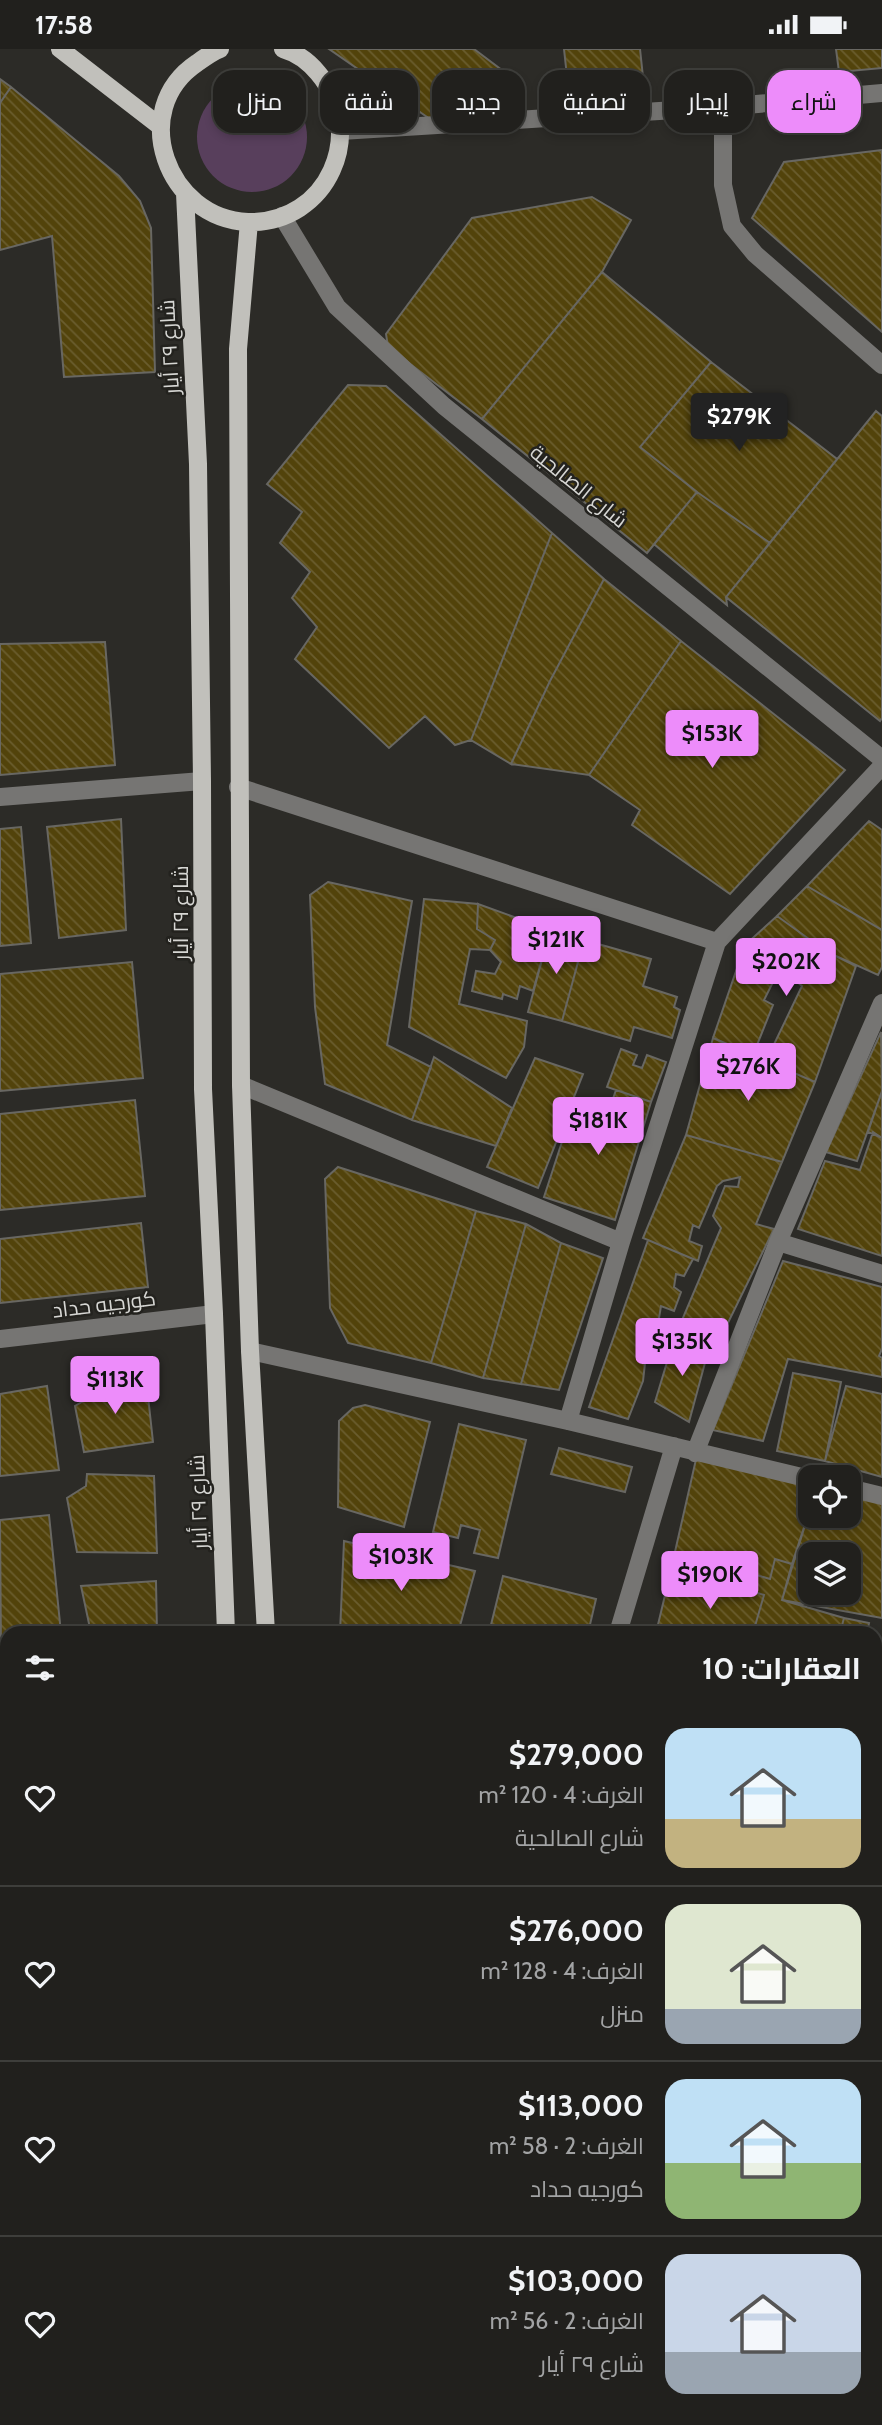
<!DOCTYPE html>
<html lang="ar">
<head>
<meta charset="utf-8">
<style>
  body { margin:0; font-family:Cabin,Cairo,sans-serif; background:#2d2d2a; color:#f1f3f6; direction:rtl; height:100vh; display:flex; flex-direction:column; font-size:26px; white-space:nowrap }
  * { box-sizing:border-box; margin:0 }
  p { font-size:23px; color:#a2a3a4 }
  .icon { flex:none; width:38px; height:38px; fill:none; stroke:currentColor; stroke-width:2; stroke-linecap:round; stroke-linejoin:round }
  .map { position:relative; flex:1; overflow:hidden; direction:ltr }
  .drawer { position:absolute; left:0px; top:1577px; width:882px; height:800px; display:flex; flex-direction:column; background:#21201d; border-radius:21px 21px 0 0; box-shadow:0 4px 10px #0003,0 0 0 2px #3e3e3b; direction:rtl }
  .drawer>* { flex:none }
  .banner { position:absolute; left:21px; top:21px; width:840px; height:63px; direction:rtl; display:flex; gap:14px }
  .controls { position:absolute; left:798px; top:1416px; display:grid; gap:14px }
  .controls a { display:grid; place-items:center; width:63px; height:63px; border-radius:14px; background:#21201d; box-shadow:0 4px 10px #0003,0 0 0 2px #3e3e3b; font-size:35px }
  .price { position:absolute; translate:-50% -60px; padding:0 16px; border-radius:7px; background:#ed8cfa; color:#111; font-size:23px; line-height:46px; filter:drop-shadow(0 2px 4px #0008) }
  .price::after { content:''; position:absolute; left:50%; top:42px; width:21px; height:16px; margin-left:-10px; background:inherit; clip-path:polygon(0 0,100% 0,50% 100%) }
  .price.current { background:#222; color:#fff }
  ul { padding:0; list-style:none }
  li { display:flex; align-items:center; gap:21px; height:175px; padding:0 21px }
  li+li { border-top:2px solid #3e3e3b }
  li span { display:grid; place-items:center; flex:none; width:196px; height:140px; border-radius:21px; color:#555 }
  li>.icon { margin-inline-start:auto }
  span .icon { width:84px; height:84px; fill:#fffc; stroke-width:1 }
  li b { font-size:30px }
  h2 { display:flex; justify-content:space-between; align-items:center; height:84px; padding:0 21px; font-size:30px }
  .tag { padding:0 24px; border-radius:21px; background:#21201d; box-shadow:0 4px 10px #0003,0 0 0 2px #3e3e3b; font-size:24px; line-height:63px }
  .tag.current { background:#ed8cfa; color:#111 }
  .status { display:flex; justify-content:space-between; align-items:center; height:49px; padding:0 35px; background:#21201d; direction:ltr }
  .status svg { height:19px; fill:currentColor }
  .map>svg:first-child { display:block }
  .green { fill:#583f5c }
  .building { fill:url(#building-back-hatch); stroke:#686762; stroke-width:2; fill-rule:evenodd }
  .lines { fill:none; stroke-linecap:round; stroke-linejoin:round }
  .minor { stroke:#767573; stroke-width:18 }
  .major { stroke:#c1c0bb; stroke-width:18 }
  .labels { text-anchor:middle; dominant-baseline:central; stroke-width:5; stroke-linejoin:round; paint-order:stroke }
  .street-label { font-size:21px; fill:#d6d6d3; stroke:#23221e }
</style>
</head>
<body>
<div class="status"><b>17:58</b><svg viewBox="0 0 49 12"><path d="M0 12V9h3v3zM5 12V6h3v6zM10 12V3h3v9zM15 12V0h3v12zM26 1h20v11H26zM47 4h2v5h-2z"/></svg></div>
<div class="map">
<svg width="882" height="2376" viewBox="0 0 882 2376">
  <defs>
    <pattern id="building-back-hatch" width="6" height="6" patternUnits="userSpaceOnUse" patternTransform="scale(1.75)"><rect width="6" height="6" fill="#52430b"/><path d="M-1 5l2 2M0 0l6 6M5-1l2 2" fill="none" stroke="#6a5d2e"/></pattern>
  </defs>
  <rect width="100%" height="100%" fill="#2c2b27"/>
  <path class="green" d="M197 88a55 55 0 1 1 110 0a55 55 0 1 1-110 0Z"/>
  <path class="building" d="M329,0H474L507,25L466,69L442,59L430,70Z
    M564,0H640L645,47L570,55Z
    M836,0H882V19L839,23Z
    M0,30L11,38L0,54Z
    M11,38L119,127L140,152L151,179L155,323L64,328L52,187L0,201V54Z
    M882,101V283L752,169L784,113Z
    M592,148L631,171L602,223L482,370L388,298L386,285L472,169Z
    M602,223L711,313L640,398L697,443L647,504L482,370Z
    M711,313L837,410L770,494L697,443L640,398Z
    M348,336L386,337L552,484L471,691L455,696L425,667L389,699L295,610L317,578L292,549L310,523L280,494L302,463L267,435Z
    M876,362L882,367V669L880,672L726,548Z
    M697,443L770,494L726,548L727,556L654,495Z
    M552,484L604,530L550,632L511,715L471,691Z
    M604,530L681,592L589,726L511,715L550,632Z
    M681,592L845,721L730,845L632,776L640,761L589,726Z
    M105,593L115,716L0,726V595Z
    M121,770L126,881L59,889L47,778Z
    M869,772L882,781V881L807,837Z
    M21,778L31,894L0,897V780Z
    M328,833L412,852L387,996L431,1018L412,1071L325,1035L315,958L310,846Z
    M807,837L882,881V918L878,926L827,903L777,867Z
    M424,850L478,855L477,880L495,891L490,901L470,900L459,955L527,972L524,998L506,1029L409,978Z
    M478,855L550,881L533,942L520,937L517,950L503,945L502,950L472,942L476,922L495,925L501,913L490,901L495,891L477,880Z
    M777,867L827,903L856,917L815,1033L766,1012L802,937L780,919L764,951L773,956L753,1006L713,989L745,896Z
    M550,881L584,891L562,972L528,963Z
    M584,891L651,910L643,937L677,948L674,958L680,961L672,989L634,978L630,992L562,972Z
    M132,913L143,1029L0,1042V925Z
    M881,983L882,1042L857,1112L826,1103Z
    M713,989L815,1033L782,1113L686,1086Z
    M621,1000L637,1006L633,1016L642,1019L647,1006L666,1013L651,1053L607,1038Z
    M434,1008L512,1059L496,1097L412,1071Z
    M535,1009L583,1025L538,1139L487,1118Z
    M616,1041L651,1053L615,1171L544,1148L573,1059L606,1070Z
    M882,1042V1089L868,1083Z
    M135,1051L145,1147L0,1161V1065Z
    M873,1083L882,1089V1207L798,1180L825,1112L860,1121Z
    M686,1086L782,1113L756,1175L774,1180L721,1288L700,1282L694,1295L674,1290L721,1179L713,1167L725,1137L738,1138L740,1128L723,1132L717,1137L699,1179L693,1176L689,1192L702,1197L698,1212L643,1189Z
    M338,1118L476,1162L431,1314L348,1294L330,1259L325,1130Z
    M476,1162L526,1175L483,1329L431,1314Z
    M141,1174L148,1238L0,1254V1190Z
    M526,1175L561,1194L521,1335L483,1329Z
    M648,1191L693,1210L684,1227L676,1225L674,1238L681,1243L674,1262L661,1257L659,1269L666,1274L661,1290L648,1288L643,1332L628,1370L589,1358Z
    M561,1194L603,1209L559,1341L521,1335Z
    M783,1212L882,1238V1300L879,1307L882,1309V1328L788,1310L763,1392L713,1381Z
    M674,1290L709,1299L689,1373L655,1353Z
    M793,1324L841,1333L825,1412L777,1402Z
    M146,1329L153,1393L84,1403L75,1357L92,1347V1335Z
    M47,1337L59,1421L0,1427V1345Z
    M846,1337L882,1345V1428L825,1412Z
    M365,1356L430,1373L404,1478L338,1458L339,1372L353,1359Z
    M459,1375L526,1391L498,1509L474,1504L480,1481L461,1476L458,1489L433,1483Z
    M559,1399L632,1418L625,1443L551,1425Z
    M697,1406L810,1431V1460L792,1515L775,1510L770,1530L740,1521L736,1537L715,1535L712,1548L667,1538Z
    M87,1425L154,1427L157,1504L77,1503L67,1449L86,1437Z
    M849,1441L882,1451V1569L782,1551L810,1460V1466H849ZM810,1505H849V1544H810Z
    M49,1466L61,1584H7V1604L1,1605L0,1471Z
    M344,1492L475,1522L458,1584H340Z
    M775,1510L792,1515L782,1551L844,1569L840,1584H753L764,1546L736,1537L740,1521L770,1530Z
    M503,1527L596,1550L588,1584H489Z
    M156,1532L157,1584H91L81,1537Z
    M715,1535L736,1537L764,1546L753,1584L728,1582V1584H656L667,1538L712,1548Z
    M844,1569L869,1574L867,1584H840Z
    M875,1609L882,1610V1635L875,1633Z
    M882,1659V1748L875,1747V1666Z
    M0,1685H7V1756H2Z
    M7,1769V1863L3,1864L0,1830V1770Z
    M882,1930V1946L875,1941Z
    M875,1944L882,1949V2041L875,2050Z
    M0,1949H7V2010H0Z
    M0,2034H7V2183L0,2184Z
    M882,2041V2080L875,2076V2050Z
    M875,2125L882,2129V2220L875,2232Z
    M882,2220V2253L875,2251V2232Z
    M875,2273L882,2276V2348L875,2346Z
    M0,2278H7V2348H0Z
    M875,2360L882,2362V2376H830L832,2370H875Z
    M65,2370H154L144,2376H131L124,2373L121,2376H72Z
    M556,2370H646L645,2376H550Z
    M667,2370H718L715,2376H694Z
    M747,2370H821L819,2376H743Z"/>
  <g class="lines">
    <path class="minor" d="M723,58V136L732,177L755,205L882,316
      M341,82L723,58L882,44
      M282,167L337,258L444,357L882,710
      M238,738L717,893
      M0,748L202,732
      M241,1036L621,1193
      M778,1193L882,1225
      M0,1290L214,1265
      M250,1302L568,1372L810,1430
      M568,1372L621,1193L717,893L882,717
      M695,1404L778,1193L882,954
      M849,1439L882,1447
      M618,1584L674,1397
      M0,1633L7,1632
      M875,1751L882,1753
      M0,1902L7,1901
      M875,2099L882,2103
      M0,2203H7"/>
    <path class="major" d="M60,0L161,78
      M220,0C212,3 204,9 197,14C127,61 167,170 248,173C328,175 368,83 318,24C309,13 297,4 283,0
      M185,144L198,415L202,732L203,1040L214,1265L226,1584
      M249,173L238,300L241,1036L250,1302L266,1584
      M875,1870L882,1861
      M261,2370V2376
      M315,2370L316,2376
      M452,2376L457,2370"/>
  </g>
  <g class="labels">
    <g class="street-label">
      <text transform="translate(169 298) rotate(-93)">شارع ٢٩ أيار</text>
      <text transform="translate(579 437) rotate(39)">شارع الصالحية</text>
      <text transform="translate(180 864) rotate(-90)">شارع ٢٩ أيار</text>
      <text transform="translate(104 1255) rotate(-7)">كورجيه حداد</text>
      <text transform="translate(198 1453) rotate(-92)">شارع ٢٩ أيار</text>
    </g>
  </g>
</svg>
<div class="controls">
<a><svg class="icon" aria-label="locate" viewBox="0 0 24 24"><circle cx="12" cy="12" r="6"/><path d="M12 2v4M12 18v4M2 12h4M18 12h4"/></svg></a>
<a><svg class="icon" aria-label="layers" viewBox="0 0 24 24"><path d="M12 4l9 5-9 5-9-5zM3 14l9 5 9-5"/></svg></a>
</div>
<b class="price current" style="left:739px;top:404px">$279K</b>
<b class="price" style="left:712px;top:721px">$153K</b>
<b class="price" style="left:556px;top:927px">$121K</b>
<b class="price" style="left:786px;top:949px">$202K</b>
<b class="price" style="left:748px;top:1054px">$276K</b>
<b class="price" style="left:598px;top:1108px">$181K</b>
<b class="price" style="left:682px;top:1329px">$135K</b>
<b class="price" style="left:115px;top:1367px">$113K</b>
<b class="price" style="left:401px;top:1544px">$103K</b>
<b class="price" style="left:710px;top:1562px">$190K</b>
<div class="banner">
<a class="tag current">شراء</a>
<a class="tag">إيجار</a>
<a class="tag">تصفية</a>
<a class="tag">جديد</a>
<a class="tag">شقة</a>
<a class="tag">منزل</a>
</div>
<section class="drawer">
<h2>العقارات: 10<svg class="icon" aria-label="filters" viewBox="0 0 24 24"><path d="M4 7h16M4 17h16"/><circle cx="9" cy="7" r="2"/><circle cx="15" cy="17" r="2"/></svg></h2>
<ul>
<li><span style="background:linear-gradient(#bfe0f5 65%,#c2b280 0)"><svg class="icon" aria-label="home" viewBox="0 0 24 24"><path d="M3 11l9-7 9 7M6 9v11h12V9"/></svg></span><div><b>$279,000</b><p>الغرف: 4 · 120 m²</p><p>شارع الصالحية</p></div><svg class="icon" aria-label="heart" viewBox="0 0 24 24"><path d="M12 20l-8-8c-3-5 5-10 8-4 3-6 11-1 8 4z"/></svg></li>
<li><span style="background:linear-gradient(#dfe7d0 75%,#9aa5b1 0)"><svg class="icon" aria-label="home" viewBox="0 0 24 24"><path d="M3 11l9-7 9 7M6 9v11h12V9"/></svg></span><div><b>$276,000</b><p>الغرف: 4 · 128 m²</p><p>منزل</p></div><svg class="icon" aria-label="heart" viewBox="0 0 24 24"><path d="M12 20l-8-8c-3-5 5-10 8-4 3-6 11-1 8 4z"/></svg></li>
<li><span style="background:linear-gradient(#bfe0f5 60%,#8fb573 0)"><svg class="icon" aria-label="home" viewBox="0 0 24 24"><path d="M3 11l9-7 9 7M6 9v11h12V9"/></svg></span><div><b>$113,000</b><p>الغرف: 2 · 58 m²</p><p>كورجيه حداد</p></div><svg class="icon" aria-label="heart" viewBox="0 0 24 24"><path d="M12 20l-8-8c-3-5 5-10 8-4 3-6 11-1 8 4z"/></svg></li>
<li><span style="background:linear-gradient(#c9d6e8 70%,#9aa5b1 0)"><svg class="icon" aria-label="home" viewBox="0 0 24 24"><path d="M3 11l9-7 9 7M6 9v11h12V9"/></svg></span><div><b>$103,000</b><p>الغرف: 2 · 56 m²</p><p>شارع ٢٩ أيار</p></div><svg class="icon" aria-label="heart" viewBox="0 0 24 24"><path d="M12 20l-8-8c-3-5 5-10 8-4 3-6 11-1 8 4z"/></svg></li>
</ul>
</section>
</div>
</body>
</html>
